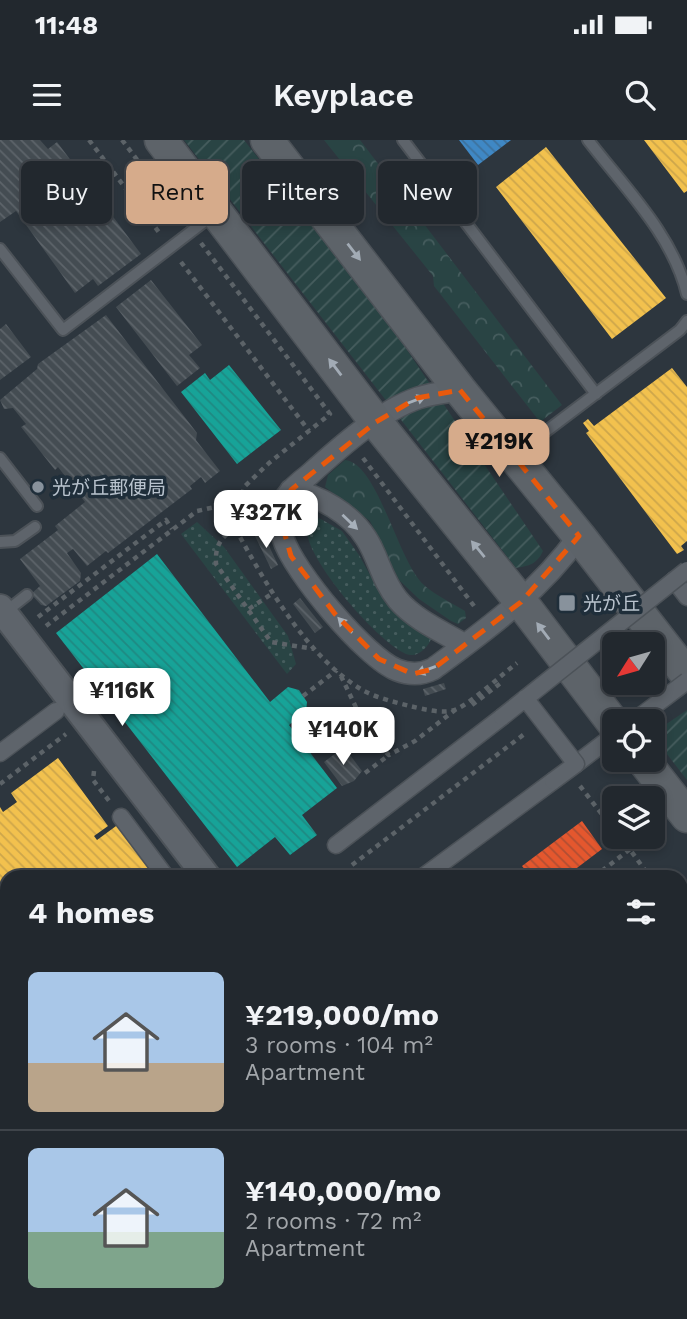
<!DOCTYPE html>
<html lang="en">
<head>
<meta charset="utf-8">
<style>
  body { margin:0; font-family:"Work Sans","Noto Sans JP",sans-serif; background:#2a3036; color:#f1f3f6; height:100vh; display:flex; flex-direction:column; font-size:26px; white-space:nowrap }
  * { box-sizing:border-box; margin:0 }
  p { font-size:23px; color:#a2a6aa }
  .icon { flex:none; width:38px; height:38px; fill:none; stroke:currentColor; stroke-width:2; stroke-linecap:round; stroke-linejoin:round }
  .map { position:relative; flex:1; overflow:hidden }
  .panel { position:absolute; left:0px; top:730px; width:688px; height:450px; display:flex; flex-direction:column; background:#22282e; border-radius:21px 21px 0 0; box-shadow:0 4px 10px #0003,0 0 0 2px #3f444a }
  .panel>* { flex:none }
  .hud { position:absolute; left:21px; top:21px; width:646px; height:63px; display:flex; gap:14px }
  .needle { width:46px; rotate:233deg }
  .buttons { position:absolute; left:602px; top:492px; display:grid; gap:14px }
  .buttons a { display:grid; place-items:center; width:63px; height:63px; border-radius:10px; background:#22282e; box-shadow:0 4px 10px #0003,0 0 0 2px #3f444a; font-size:35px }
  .price { position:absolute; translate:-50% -60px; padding:0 16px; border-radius:14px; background:#fff; color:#222; font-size:23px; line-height:46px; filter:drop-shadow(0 2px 4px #0008) }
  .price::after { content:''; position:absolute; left:50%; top:42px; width:21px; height:16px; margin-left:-10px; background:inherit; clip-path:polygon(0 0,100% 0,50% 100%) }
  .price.active { background:#d6ab8b; color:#111 }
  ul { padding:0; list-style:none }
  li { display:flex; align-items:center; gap:21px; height:175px; padding:0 28px }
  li+li { border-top:2px solid #3f444a }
  li span { display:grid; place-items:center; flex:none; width:196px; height:140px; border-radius:10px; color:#555 }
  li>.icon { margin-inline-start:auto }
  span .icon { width:84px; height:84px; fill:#fffc; stroke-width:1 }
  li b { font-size:30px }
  h2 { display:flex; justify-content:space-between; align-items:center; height:84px; padding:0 28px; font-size:30px }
  .pill { padding:0 24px; border-radius:10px; background:#22282e; box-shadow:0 4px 10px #0003,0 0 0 2px #3f444a; font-size:24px; line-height:63px }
  .pill.active { background:#d6ab8b; color:#111 }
  .status { display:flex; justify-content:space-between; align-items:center; height:49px; padding:0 35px; background:#22282e; direction:ltr }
  .status svg { height:19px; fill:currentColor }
  header { display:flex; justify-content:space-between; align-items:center; height:91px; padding:0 28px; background:#22282e; font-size:32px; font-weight:600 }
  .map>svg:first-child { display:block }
  .grass { fill:url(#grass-dots) }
  .forest { fill:url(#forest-crowns) }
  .garden { fill:url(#garden-furrows) }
  .homes { fill:url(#homes-back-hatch) }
  .shops { fill:url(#shops-back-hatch) }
  .schools { fill:url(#schools-back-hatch) }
  .public { fill:url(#public-back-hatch) }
  .building { fill:url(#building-back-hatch) }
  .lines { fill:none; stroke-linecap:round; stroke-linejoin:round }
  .service-casing { stroke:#4c5258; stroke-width:14 }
  .pedestrian-casing { stroke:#4c5258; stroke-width:19 }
  .minor-casing { stroke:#4c5258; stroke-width:24 }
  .tertiary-casing { stroke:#4c5258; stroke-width:30 }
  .secondary-casing { stroke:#4c5258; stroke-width:35 }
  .path { stroke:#5c6368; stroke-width:4.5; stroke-dasharray:5 5; stroke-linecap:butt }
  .service { stroke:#5e646b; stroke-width:10 }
  .pedestrian { stroke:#5e646b; stroke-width:16 }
  .minor { stroke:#5e646b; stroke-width:21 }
  .tertiary { stroke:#5e646b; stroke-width:26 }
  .secondary { stroke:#5d6369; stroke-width:32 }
  .pedestrian-bridge-casing { stroke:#4c5258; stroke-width:19; stroke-linecap:butt }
  .pedestrian-bridge { stroke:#5e646b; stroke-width:16 }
  .oneway { fill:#a2abb5 }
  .oneway2 { fill:#a7b0ba }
  .marked { fill:none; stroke:#e8590c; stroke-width:5; stroke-dasharray:14 9; stroke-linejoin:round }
  .poi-dot { fill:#88929c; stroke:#1f2e3a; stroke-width:2.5 }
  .labels { text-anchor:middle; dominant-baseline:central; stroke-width:7; stroke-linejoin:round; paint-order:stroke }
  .poi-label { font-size:19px; fill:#b9c3ce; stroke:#1f2e3a; text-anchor:start }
</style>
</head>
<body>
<div class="status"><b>11:48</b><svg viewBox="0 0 49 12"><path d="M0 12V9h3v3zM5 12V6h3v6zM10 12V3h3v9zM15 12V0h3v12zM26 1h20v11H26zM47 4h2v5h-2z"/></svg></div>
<header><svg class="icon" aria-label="menu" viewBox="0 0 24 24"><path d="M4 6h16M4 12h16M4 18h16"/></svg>Keyplace<svg class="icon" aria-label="search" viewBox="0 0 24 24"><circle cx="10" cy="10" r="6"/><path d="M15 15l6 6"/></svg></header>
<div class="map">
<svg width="687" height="1179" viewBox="0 0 687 1179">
  <defs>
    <pattern id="grass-dots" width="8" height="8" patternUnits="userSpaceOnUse" patternTransform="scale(1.75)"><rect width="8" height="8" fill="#294444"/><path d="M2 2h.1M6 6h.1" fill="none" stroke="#465d5e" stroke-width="1.8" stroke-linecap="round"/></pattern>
    <pattern id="forest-crowns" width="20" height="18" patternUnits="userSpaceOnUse" patternTransform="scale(1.75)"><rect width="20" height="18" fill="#294444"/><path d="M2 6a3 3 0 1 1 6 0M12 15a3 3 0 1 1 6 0" fill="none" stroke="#465d5e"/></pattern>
    <pattern id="garden-furrows" width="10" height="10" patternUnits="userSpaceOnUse" patternTransform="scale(1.75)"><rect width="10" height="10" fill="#294444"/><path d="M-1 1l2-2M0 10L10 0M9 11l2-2" fill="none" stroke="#465d5e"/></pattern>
    <pattern id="homes-back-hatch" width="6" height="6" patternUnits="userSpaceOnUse" patternTransform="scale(1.75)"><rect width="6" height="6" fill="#f2c14e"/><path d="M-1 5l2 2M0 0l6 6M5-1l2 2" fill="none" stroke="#cda64b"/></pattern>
    <pattern id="shops-back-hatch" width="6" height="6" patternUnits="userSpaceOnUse" patternTransform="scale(1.75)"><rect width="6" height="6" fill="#e4572e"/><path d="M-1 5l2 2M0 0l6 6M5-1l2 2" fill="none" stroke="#b04e33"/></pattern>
    <pattern id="schools-back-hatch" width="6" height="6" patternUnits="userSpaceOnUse" patternTransform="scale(1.75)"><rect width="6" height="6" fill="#3f88c5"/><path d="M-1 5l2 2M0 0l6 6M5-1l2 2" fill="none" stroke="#3d719c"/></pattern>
    <pattern id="public-back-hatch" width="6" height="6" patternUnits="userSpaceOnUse" patternTransform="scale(1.75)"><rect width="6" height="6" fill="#17a398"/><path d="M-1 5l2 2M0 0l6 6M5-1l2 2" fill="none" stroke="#1f8982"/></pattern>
    <pattern id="building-back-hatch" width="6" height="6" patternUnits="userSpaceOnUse" patternTransform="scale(1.75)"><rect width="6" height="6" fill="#444c52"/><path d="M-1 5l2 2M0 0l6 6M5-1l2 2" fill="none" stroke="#5d646a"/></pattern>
  </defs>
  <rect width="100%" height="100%" fill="#2d363e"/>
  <path class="grass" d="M319,378L342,391L359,415L386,464L413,487L431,499C429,506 419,516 411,515C387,514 295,409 308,384Z
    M197,382L224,407L288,496L296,524L287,534L181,394Z"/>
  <path class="forest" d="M324,0H360L562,265L540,282L434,146L433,136Z
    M345,320C378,323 398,422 424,445C435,455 452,463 465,471L466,478L458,484L451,481L419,459L399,440L370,381L325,347L328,335Z"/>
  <path class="garden" d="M184,0H244L388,182L543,411C537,424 529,426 516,428Z
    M687,570V640L653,596V593Z"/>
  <path class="homes" d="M644,0H687V51L684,53Z
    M546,7L666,158L612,199L496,47Z
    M672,228L687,247V401L681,406L684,410L677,414L586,293L589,291L583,283L588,279L594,286Z
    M58,618L108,686L94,696L97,700L127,678L161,737H7V766L0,757V667L3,672L17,662L11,653Z
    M7,783V820L0,811V788Z
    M0,901L7,910V938L0,943Z"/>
  <path class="shops" d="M582,681L602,709L565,737H531L522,726Z
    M681,939L687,948V1148L681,1153Z
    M50,1172H404L396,1179H55Z
    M556,1172H655L647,1179H561Z"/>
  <path class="schools" d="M459,0H511L478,25Z"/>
  <path class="public" d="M229,225L281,290L237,324L181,252L205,233L210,240Z
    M157,414L270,562L288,547L299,550L307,562L306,572L289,585L337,648L302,675L317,695L290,715L275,697L237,727L56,493Z"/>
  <path class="building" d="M0,0H40L48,9L57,2L141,114L98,146L93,139L75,153L16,71L0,82Z
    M151,140L202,205L189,215L200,228L177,246L116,167Z
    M106,175L197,293L196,300L220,331L205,343L201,337L190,346L192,349L108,413L106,411L87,426L73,409L67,413L81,433L80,441L46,466L41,465L31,454L40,446L20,419L58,390L55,386L85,362L58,327L55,330L21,287L26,284L13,268L4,269L0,260L37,229L38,224Z
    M6,184L31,217L0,240V189Z
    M262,391L278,425L271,429L254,394Z
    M300,458L323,487L315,493L293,464Z
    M444,543L446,549L425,556L423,549Z
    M344,607L362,631L354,641L342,646L324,622Z
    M406,1172H478L483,1179H397Z"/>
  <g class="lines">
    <defs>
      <path id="service" d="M403,0L596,254
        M588,0C624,47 673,95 687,154
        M0,109L63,190L214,74
        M516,314L680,190L687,181
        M0,318L37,366
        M0,402L15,401L35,387
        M4,473L27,455"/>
      <path id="pedestrian" d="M674,440L687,457
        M0,613L56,571
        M576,624L614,595
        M121,677L166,737
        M336,705L502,577
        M423,737L553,641
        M0,879L7,874"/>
      <path id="minor" d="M460,250C447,252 432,253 418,258C380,271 339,308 309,335C301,341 292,348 286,357C283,362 281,371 280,377C280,383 281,392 283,398C293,431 366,518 397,530C410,535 421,535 433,529C487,489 539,452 579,396
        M291,350C320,356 350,373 366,398C379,418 381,439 398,460C415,480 443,492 465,505"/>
      <path id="tertiary" d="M0,468L207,737"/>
      <path id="secondary" d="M161,0L376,282L521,462L614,584
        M267,0L460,250L579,396L687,535
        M643,620L687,676"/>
    </defs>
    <use href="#service" class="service-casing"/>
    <use href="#pedestrian" class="pedestrian-casing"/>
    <use href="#minor" class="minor-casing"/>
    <use href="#tertiary" class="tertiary-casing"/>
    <use href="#secondary" class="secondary-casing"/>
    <path class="path" d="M89,0L161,95
      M122,0L183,80
      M201,103L330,274L269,323L244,347L235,388C266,444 307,518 364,551C378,558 394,562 410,566C423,569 445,575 457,569C476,559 500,536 517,523
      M181,122L309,291
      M363,318L474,466
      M235,388C220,398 215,406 216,424L271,502L314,509
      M249,469L273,453
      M38,477L166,380L172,389
      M46,486L197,371L215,367L240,366
      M341,536L371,599L389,615L415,601L455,570
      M303,556L337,530
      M472,565L502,542
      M94,631L93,640L110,662
      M365,633L389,615
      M0,644L66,594
      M580,646L614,690
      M620,696L650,737
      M352,725L527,592
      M594,737L647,696
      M681,777L687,785
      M681,793L687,788
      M681,818L687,813
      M681,870L687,865
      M681,923L687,931
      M681,1162L687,1157
      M540,1172L545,1179
      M659,1179L667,1172"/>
    <use href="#service" class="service"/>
    <use href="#pedestrian" class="pedestrian"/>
    <use href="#minor" class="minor"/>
    <use href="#tertiary" class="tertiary"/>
    <use href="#secondary" class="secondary"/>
    <defs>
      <path id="pedestrian-bridge" d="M525,558L576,624L553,641
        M502,577L687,430
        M634,581L687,541"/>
    </defs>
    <use href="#pedestrian-bridge" class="pedestrian-bridge-casing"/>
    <use href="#pedestrian-bridge" class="pedestrian-bridge"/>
  </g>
  <defs><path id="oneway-solid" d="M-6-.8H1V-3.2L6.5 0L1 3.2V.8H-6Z" transform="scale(1.75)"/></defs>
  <g class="oneway">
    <use href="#oneway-solid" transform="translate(354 112) rotate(52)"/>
    <use href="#oneway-solid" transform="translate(335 227) rotate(-127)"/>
    <use href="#oneway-solid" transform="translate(478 409) rotate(-129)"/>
    <use href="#oneway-solid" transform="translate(543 491) rotate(-127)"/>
  </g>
  <g class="oneway2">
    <use href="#oneway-solid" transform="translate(416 260) rotate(-21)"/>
    <use href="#oneway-solid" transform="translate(350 382) rotate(44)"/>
    <use href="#oneway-solid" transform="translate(345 485) rotate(-133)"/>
    <use href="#oneway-solid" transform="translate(426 530) rotate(160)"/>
  </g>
  <path class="marked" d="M460,250L579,396L521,462L433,529L413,534L379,519L335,474L291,416L280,377L291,350L376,282L417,258Z"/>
  <g class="poi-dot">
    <circle cx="38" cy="347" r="7"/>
    <rect x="558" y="454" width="18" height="18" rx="3.5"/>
  </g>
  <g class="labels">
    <g class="poi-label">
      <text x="52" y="347">光が丘郵便局</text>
      <text x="583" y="463">光が丘</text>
    </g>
  </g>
</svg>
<div class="buttons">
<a><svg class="needle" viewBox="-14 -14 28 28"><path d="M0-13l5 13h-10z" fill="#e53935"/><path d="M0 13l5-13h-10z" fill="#a2a6aa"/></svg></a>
<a><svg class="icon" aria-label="locate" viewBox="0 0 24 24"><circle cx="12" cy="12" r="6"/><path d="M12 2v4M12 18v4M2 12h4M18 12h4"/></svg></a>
<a><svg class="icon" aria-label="layers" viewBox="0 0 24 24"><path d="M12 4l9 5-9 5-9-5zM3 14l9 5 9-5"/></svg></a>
</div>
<b class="price active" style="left:499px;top:339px">¥219K</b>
<b class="price" style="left:266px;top:410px">¥327K</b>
<b class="price" style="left:122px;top:588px">¥116K</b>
<b class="price" style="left:343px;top:627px">¥140K</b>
<div class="hud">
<a class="pill">Buy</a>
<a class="pill active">Rent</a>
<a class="pill">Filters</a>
<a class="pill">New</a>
</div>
<section class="panel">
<h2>4 homes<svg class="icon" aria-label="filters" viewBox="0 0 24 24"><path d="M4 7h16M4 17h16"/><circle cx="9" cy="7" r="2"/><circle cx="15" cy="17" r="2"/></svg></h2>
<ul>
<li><span style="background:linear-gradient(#a9c7e8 65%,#b9a48a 0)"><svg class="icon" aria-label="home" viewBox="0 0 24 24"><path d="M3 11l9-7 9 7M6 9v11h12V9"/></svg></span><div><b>¥219,000/mo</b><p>3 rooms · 104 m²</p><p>Apartment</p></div></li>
<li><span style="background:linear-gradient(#a9c7e8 60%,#7fa58c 0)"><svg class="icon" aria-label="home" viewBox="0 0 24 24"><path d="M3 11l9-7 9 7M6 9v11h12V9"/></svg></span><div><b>¥140,000/mo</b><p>2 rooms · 72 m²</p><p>Apartment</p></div></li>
</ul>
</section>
</div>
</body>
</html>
